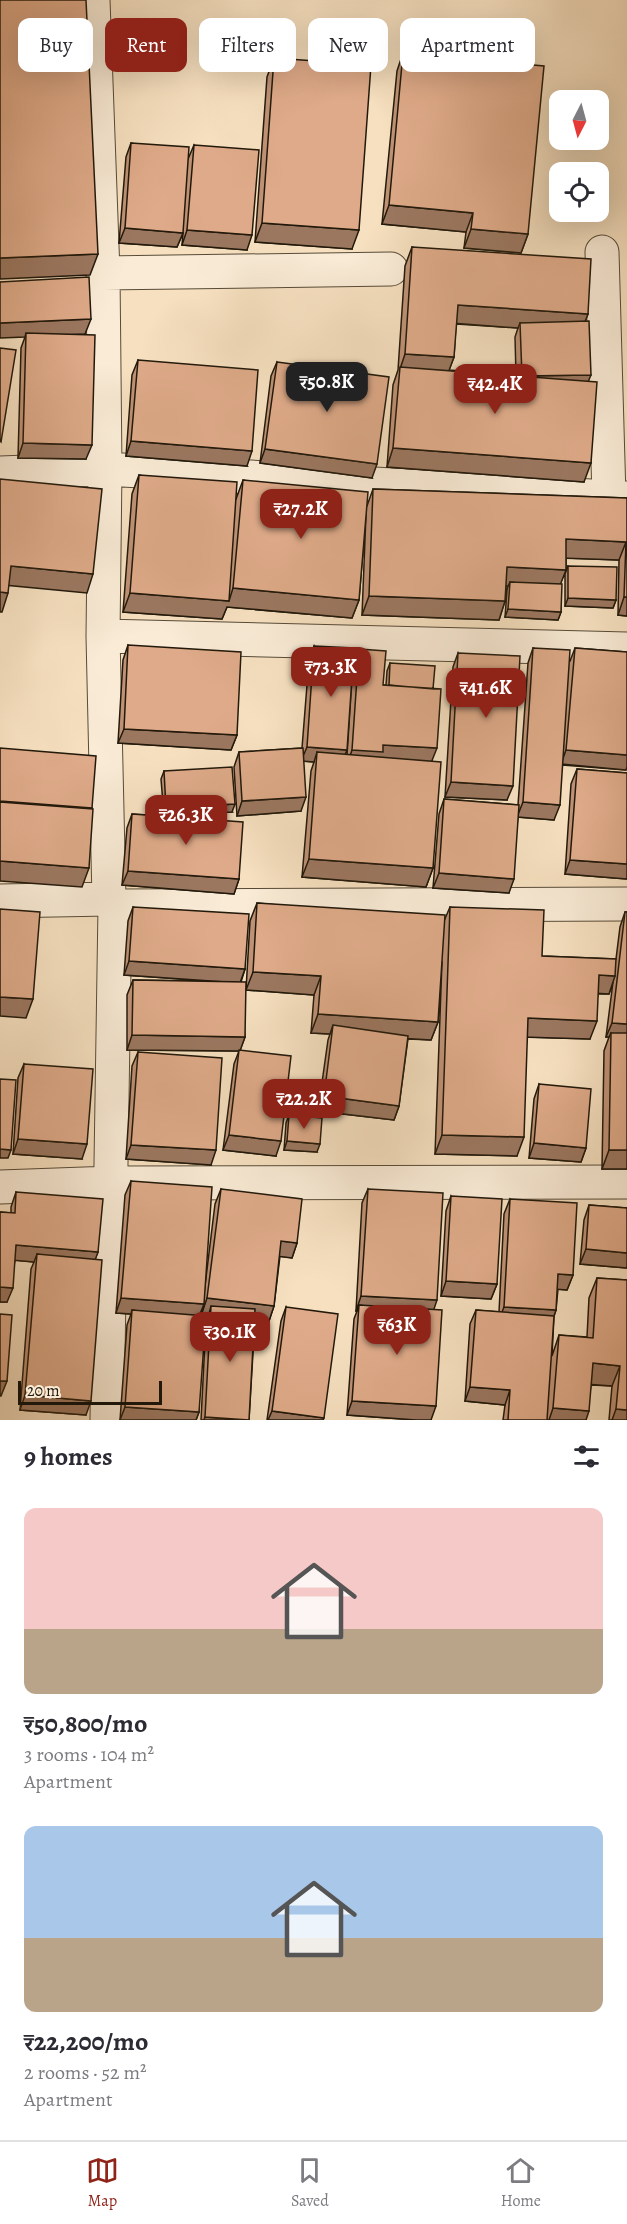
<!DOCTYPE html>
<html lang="en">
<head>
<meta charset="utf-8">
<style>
  body { margin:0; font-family:Alegreya,serif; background:#f7f7f7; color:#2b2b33; height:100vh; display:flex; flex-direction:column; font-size:22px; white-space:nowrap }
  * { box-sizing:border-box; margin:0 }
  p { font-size:20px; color:#7c7c81 }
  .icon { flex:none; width:33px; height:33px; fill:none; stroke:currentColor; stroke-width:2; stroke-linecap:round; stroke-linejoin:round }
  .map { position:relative; height:1420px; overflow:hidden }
  .details { display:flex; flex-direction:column; background:#fff; flex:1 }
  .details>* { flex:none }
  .banner { position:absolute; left:18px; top:18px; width:591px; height:54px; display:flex; gap:12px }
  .needle { width:39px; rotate:186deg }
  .fabs { position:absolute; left:549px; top:90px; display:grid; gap:12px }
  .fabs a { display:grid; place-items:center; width:60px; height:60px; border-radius:12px; background:#fff; box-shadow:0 6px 24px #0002; font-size:30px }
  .scale { position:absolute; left:18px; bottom:15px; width:144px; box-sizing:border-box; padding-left:6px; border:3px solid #22190b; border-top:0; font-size:16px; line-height:21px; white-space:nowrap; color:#22190b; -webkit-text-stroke:4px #f9ebd6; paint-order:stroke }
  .price { position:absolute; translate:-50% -51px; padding:0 14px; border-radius:12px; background:#8f2418; color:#fff; font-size:20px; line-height:39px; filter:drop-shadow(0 2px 3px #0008) }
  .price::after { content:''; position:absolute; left:50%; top:36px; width:18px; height:14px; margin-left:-9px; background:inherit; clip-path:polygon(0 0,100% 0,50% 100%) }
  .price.current { background:#222; color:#fff }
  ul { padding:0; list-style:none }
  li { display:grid; align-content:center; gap:12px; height:318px; padding:0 24px }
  li span { display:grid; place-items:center; height:186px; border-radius:12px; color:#555 }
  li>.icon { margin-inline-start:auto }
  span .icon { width:108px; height:108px; fill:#fffc; stroke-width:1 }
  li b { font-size:26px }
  h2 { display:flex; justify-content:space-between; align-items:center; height:72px; padding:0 24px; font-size:26px }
  .chip { padding:0 21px; border-radius:12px; background:#fff; box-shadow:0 6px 24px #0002; font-size:21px; line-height:54px }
  .chip.current { background:#8f2418; color:#fff }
  .dock { display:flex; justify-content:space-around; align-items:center; height:84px; border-top:2px solid #e1e1e2; background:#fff; font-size:16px; color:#7c7c81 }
  .dock a { display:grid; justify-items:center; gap:3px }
  .dock .current { color:#8f2418 }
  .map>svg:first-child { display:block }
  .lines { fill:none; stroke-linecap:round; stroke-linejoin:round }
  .minor-casing { stroke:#574b38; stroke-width:35 }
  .minor { stroke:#f9ebd6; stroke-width:33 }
  .wall { fill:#bf9276; stroke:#22190b; stroke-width:1.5; fill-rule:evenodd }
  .shaded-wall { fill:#9b7760; stroke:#22190b; stroke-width:1.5 }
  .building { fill:#deaa89; stroke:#22190b; stroke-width:1.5 }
</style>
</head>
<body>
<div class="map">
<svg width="627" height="1420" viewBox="0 0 627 1420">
  <rect width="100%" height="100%" fill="#f6e0c0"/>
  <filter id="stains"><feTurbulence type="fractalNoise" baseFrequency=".00333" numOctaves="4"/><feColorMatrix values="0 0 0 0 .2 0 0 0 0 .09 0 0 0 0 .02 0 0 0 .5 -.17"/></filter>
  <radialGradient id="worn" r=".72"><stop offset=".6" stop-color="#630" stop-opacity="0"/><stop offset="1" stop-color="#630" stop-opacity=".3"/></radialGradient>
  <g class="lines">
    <defs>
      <path id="minor" d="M93,0L103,273L105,469L103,636L109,899L115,906L107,1420
        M602,252L609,497
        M103,273L391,269
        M0,473L105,469L627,498
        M103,636L627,649
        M0,901L109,899
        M115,906L627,904
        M0,1187L112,1183L627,1182"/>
    </defs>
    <use href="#minor" class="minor-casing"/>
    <use href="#minor" class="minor"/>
  </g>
  <path class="wall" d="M403,53L528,234L521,253L464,248L466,232L382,224L397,71Z
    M274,58L352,249L255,242L267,77Z
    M131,143L188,159L194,145L247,250L182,245L183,233L177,247L119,243L126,157Z
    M412,247L588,314L585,321L588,382L584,482L387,467L393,385L398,370L405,266ZM456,324L518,328L515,337L516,376L449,370L454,357Z
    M0,282L85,334H74L86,459L18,458L21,348L25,337Z
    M138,360L247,466L126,456L132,375Z
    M277,362L372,478L260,463L271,376Z
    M139,475L236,499L243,480L367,506L373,489L627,498V616L618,615L619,560L566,558V570L560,584L561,612L558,620L505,617L507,590L508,586H506L505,601L499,620L362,615L366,514L359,600L352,618L227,607L222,619L123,612L132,494Z
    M568,566L616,600L613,608L565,606V574Z
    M128,645L237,735L231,750L118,743L123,660Z
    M314,646L347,750L345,754L347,755L353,663L359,649L383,685H386L387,671L390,663L433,689L432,761L433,868L426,887L302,877L311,771L314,762L303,761L301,811L237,816L234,767L239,752L302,748L309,660Z
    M533,648L570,661L575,648L627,652V767L626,770L562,765L554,820L518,817L509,893L433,888L439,814L444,799L518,805L528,663Z
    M458,653L507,800L445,797L453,667Z
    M577,769L627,773V879L565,874L571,784Z
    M164,771L232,812L164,816L239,879L234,894L122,885L127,828L132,814L164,816L161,779Z
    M257,903L444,921L450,907L542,956L616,959L620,927L625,912H627V1169H602L604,1051L609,1037H606L613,982L609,994H598L590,1039L527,1037L517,1156L435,1154L442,961L438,1022L431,1040L408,1039L399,1106L394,1120L318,1111L328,1040L330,1034L311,1033L314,995L246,990L250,921Z
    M133,907L245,969L241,982L245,1037L240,1050L276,1156L223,1150L234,1064L239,1051L127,1050V995L133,980L209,981L124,975L128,921Z
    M138,1052L211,1165L126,1159L132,1066Z
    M24,1064L82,1159L13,1154L18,1078Z
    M539,1084L586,1148L581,1162L529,1158L534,1099Z
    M289,1115L317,1152L284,1150L286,1123Z
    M131,1181L204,1294L215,1204L221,1189L297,1243L292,1258L280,1256L274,1306L269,1321L255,1319L249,1420H201L206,1321L209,1314L202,1313L203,1306L200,1315L199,1412L196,1420H120L127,1325L131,1314L116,1313L125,1195Z
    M368,1189L434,1310L431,1420H416L347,1415L354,1319L357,1311H356L362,1203Z
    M16,1192L98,1252L95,1259L86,1415L20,1410L31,1269L34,1262L15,1260L7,1302H0V1212L11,1213V1207Z
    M451,1196L497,1284L491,1299L441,1296L446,1211Z
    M510,1199L573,1275L567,1290L558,1289L556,1310L554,1316L552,1356L559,1335L587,1337L589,1298L597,1278L627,1280V1420H609L612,1386L591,1385L586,1420H503L505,1405L465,1401L470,1324L476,1310L499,1312L504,1214Z
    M589,1205L627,1208V1268L580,1264L584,1220Z
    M286,1307L323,1420H267L281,1321Z"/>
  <path class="shaded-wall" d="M389,205L473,213L466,232L382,224Z
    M262,223L359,230L352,249L255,242Z
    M125,228L183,233L177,247L119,243Z
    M471,229L528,234L521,253L464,248Z
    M187,230L252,235L247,250L182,245Z
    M98,254L90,275L0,279V258Z
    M458,305L588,314L581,332L520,323L518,328L451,323Z
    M91,319L85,334L26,337V333L25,337L0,338V323Z
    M405,354L454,357L447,376L400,369Z
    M591,375L585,389L522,376Z
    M131,441L252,451L247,466L126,456Z
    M23,443L92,445L86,459L18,458Z
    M393,448L591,463L584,482L387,467Z
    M265,449L377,464L372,478L260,463Z
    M566,539L626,542L619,560L560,558Z
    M11,566L93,574L87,593L4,585Z
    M507,567L566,570L559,588L510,582L508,586H500Z
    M233,588L359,600L352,618L227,607L222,619L123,612L130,593L229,601Z
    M0,592L8,593L2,612H0Z
    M369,596L505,601L499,620L362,615Z
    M624,597H627V616L618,615Z
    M568,598L616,600L613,608L565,606Z
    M508,609L561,612L558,620L505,617Z
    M124,729L237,735L231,750L118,743Z
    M383,745L437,748L431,763L347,765L352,750Z
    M307,747L347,750L341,765L317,752L314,762L301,761Z
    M566,750L627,755V767L626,770L561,764Z
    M451,782L513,786L507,800L445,797Z
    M306,797L301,811L237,816L242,801Z
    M0,801L92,808L87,823L0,816Z
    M523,802L560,805L554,820L517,817Z
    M235,804L232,812L164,816L166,808Z
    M309,859L433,868L426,887L302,877Z
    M570,860L627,864V879L565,874Z
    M0,861L89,868L82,887L0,881Z
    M128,871L239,879L234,894L122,885Z
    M439,873L514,879L509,893L433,888Z
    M129,961L245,969L240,983L124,975Z
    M253,972L321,976L314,995L246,990Z
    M599,975L615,976L609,994L592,993Z
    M0,997L33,999L26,1018L0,1016Z
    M318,1014L438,1022L431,1040L332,1034L333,1025L330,1034L311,1033Z
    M528,1018L597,1021L590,1039L521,1037Z
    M612,1023L627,1024V1040L611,1033L609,1037H606Z
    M132,1035L245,1037L240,1051L127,1050Z
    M324,1096L399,1106L394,1120L318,1111Z
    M229,1135L281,1141L276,1156L223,1150Z
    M442,1135L524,1137L517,1156L435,1154Z
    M18,1139L87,1144L82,1159L13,1154Z
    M287,1141L320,1144L317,1152L284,1150Z
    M534,1143L586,1148L581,1162L529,1158Z
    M131,1145L216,1150L211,1165L126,1159Z
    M0,1149L11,1150L8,1158H0Z
    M609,1150H627V1169H602Z
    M281,1241L297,1243L292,1258L276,1256Z
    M16,1245L98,1252L93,1266L37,1254L34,1262L11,1260Z
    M586,1249L627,1253V1268L580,1264Z
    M558,1274L573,1275L567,1290L553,1289Z
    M446,1281L497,1284L491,1299L441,1296Z
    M0,1287L13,1288L7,1302H0Z
    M361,1296L437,1300L432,1315L359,1305L357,1311H356Z
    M121,1298L204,1304L198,1319L132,1310L131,1314L116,1313Z
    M207,1298L274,1306L269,1321L211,1314V1306L209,1314L202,1313Z
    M504,1307L556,1310L551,1325L498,1322Z
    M593,1363L620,1366L612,1386L585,1384Z
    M0,1381H7L1,1396H0Z
    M470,1387L510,1390L505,1405L465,1401Z
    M25,1395L91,1401L86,1415L20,1410Z
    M352,1401L436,1406L431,1420H416L347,1415Z
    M125,1407L199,1412L196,1420H120Z
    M553,1408L589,1411L586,1420H549Z
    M616,1409L627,1410V1420H612Z
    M272,1411L324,1418L323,1420H268Z
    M205,1417L249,1420H204Z"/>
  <path class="building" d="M0,0H86L98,254L0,258Z
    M403,53L544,66L528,234L471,229L473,213L389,205Z
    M274,58L371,65L359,230L262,223Z
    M131,143L189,147L183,233L125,228Z
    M194,145L259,150L252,235L187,230Z
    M412,247L591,259L588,314L458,305L454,357L405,354Z
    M89,277L91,319L0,323V282Z
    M589,321L591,375L522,376L520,323Z
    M26,333L95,335L92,445L23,443Z
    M0,348L16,350L1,442L0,441Z
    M138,360L258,370L252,451L131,441Z
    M277,362L389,377L377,464L265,449Z
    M400,367L597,382L591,463L393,448Z
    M139,475L237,482L229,601L130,593Z
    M0,479L102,489L93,574L11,566L8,593L0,592Z
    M243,480L368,492L359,600L233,588Z
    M373,489L627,498V597H624L626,542L566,539V570L507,567L505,601L369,596Z
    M568,566L617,567L616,600L568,598Z
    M510,582L562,584L561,612L508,609Z
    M128,645L241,652L237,735L124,729Z
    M314,646L354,648L347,750L307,747Z
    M533,648L570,650L560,805L523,802Z
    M575,648L627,652V755L566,750Z
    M359,649L386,651L383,685L441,689L437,748L383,745V752L352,750Z
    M458,653L520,656L513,786L451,782Z
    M390,663L435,666L433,689L389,685Z
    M0,748L96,756L92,808L0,801Z
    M303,748L306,797L242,801L239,752Z
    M317,752L441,762L433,868L309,859Z
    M232,767L235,804L166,808L164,771Z
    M577,769L627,773V864L570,860Z
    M444,799L519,805L514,879L439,873Z
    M0,802L93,809L89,868L0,861Z
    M132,814L243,822L239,879L128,871Z
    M257,903L445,915L438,1022L318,1014L321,976L253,972Z
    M133,907L249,914L245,969L129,961Z
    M450,907L544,910L542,956L616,959L615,976L599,975L597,1021L528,1018L524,1137L442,1135Z
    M0,909L40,912L33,999L0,997Z
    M625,912H627V1024L612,1023Z
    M133,980L246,982L245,1037L132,1035Z
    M333,1025L408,1036L399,1106L324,1096Z
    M611,1033H627V1150H609Z
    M239,1050L291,1056L281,1141L229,1135Z
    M138,1052L222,1058L216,1150L131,1145Z
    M24,1064L93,1069L87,1144L18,1139Z
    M0,1079L16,1080L11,1150L0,1149Z
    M539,1084L591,1089L586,1148L534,1143Z
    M289,1115L322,1118L320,1144L287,1141Z
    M131,1181L212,1187L204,1304L121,1298Z
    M221,1189L302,1199L297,1243L281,1241L274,1306L207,1298Z
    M368,1189L443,1193L437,1300L361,1296Z
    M16,1192L103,1199L98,1252L16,1245L13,1288L0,1287V1212L15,1213Z
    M451,1196L502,1199L497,1284L446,1281Z
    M510,1199L577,1203L573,1275L558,1274L556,1310L504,1307Z
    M589,1205L627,1208V1253L586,1249Z
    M37,1254L102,1260L91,1401L25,1395Z
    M597,1278L627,1280V1410L616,1409L620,1366L593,1363L589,1411L553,1408L559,1335L593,1338Z
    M359,1305L442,1310L436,1406L352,1401Z
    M211,1306L255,1309L249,1420L205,1417Z
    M286,1307L338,1314L324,1418L272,1411Z
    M132,1310L206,1316L199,1412L125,1407Z
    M476,1310L554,1316L547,1420H508L510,1390L470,1387Z
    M0,1314L12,1315L7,1381H0Z"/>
  <rect width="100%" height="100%" filter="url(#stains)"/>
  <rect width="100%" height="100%" fill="url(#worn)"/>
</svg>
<div class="fabs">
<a><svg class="needle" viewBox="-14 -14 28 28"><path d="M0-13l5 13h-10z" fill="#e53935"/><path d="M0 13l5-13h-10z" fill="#7c7c81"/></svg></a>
<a><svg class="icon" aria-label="locate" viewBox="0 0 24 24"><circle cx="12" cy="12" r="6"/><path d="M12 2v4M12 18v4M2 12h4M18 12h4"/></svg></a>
</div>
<div class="scale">20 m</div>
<b class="price current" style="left:327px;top:413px">₹50.8K</b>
<b class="price" style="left:495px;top:415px">₹42.4K</b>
<b class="price" style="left:301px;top:540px">₹27.2K</b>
<b class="price" style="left:331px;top:698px">₹73.3K</b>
<b class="price" style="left:486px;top:719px">₹41.6K</b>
<b class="price" style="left:186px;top:846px">₹26.3K</b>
<b class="price" style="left:304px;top:1130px">₹22.2K</b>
<b class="price" style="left:397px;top:1356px">₹63K</b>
<b class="price" style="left:230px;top:1363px">₹30.1K</b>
<div class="banner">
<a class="chip">Buy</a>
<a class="chip current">Rent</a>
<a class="chip">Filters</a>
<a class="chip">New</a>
<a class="chip">Apartment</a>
</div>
</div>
<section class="details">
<h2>9 homes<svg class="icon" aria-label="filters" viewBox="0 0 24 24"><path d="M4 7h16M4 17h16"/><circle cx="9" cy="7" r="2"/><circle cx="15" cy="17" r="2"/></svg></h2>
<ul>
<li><span style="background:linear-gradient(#f6c9c9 65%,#b9a48a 0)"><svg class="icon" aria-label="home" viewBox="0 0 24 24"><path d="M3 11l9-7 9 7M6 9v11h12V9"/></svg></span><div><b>₹50,800/mo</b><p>3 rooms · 104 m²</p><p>Apartment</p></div></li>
<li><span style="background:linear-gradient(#a9c7e8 60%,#b9a48a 0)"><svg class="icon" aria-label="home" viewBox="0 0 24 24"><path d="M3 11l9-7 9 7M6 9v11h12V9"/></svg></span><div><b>₹22,200/mo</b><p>2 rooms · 52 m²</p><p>Apartment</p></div></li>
</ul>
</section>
<nav class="dock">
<a class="current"><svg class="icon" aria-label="map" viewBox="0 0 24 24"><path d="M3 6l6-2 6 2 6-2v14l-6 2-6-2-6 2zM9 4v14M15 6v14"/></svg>Map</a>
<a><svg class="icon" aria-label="saved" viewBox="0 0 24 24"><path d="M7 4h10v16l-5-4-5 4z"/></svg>Saved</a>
<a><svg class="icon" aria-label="home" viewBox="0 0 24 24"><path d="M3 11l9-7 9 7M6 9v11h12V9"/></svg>Home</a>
</nav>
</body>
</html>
